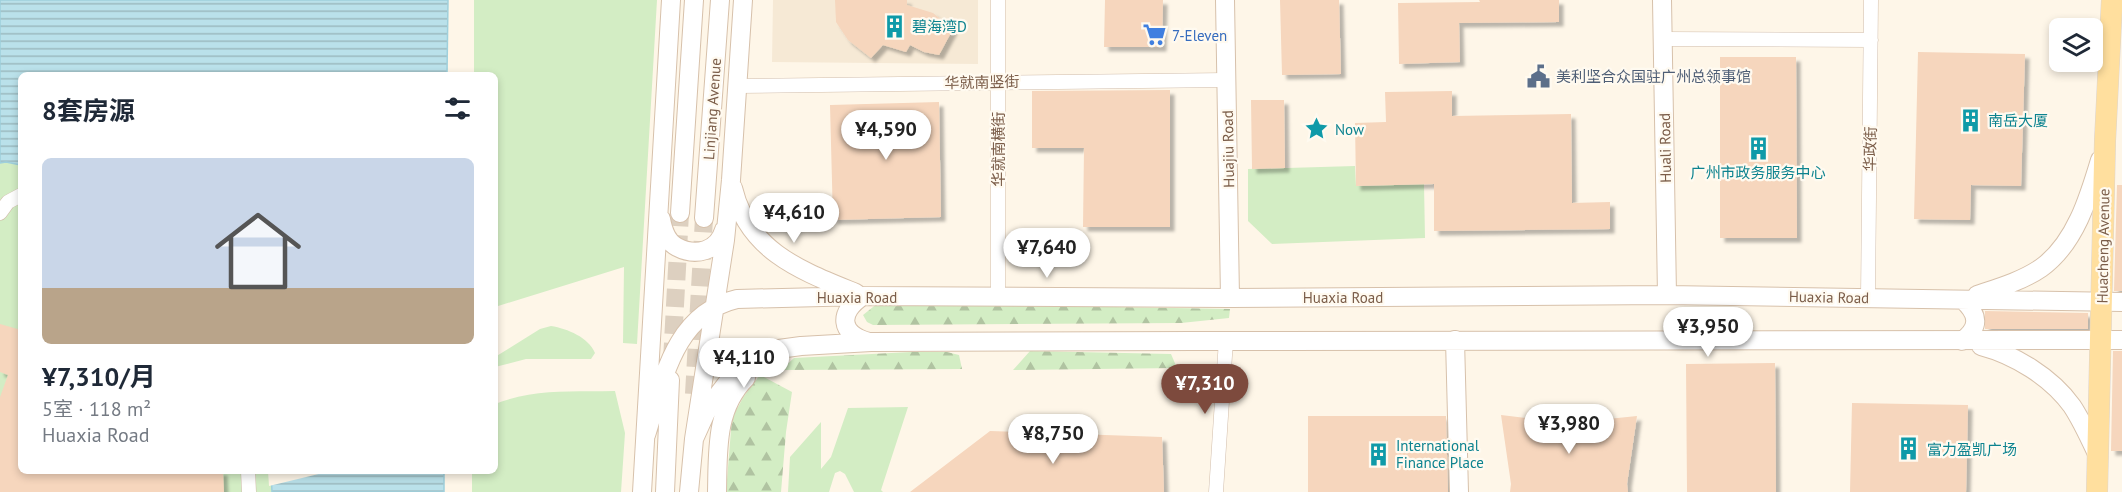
<!DOCTYPE html>
<html lang="zh">
<head>
<meta charset="utf-8">
<style>
  body { margin:0; font-family:"PT Sans","Noto Sans SC",sans-serif; background:#f6f6f7; color:#1f2937; height:100vh; display:flex; flex-direction:column; font-size:22px; white-space:nowrap }
  * { box-sizing:border-box; margin:0 }
  p { font-size:20px; color:#747a83 }
  .icon { flex:none; width:33px; height:33px; fill:none; stroke:currentColor; stroke-width:2; stroke-linecap:round; stroke-linejoin:round }
  .map { position:relative; flex:1; overflow:hidden }
  .details { position:absolute; left:18px; top:72px; width:480px; height:402px; display:flex; flex-direction:column; background:#fff; border-radius:9px; box-shadow:0 3px 9px #0003 }
  .details>* { flex:none }
  .fabs { position:absolute; left:2049px; top:18px; display:grid; gap:12px }
  .fabs a { display:grid; place-items:center; width:54px; height:54px; border-radius:9px; background:#fff; box-shadow:0 3px 9px #0003; font-size:30px }
  .price { position:absolute; translate:-50% -51px; padding:0 14px; border-radius:21px; background:#fff; color:#222; font-size:20px; line-height:39px; filter:drop-shadow(0 2px 3px #0008) }
  .price::after { content:''; position:absolute; left:50%; top:36px; width:18px; height:14px; margin-left:-9px; background:inherit; clip-path:polygon(0 0,100% 0,50% 100%) }
  .price.on { background:#7d4a3d; color:#fff }
  ul { padding:0; list-style:none }
  li { display:grid; align-content:center; gap:12px; height:318px; padding:0 24px }
  li span { display:grid; place-items:center; height:186px; border-radius:9px; color:#555 }
  li>.icon { margin-inline-start:auto }
  span .icon { width:108px; height:108px; fill:#fffc; stroke-width:1 }
  li b { font-size:26px }
  h2 { display:flex; justify-content:space-between; align-items:center; height:72px; padding:0 24px; font-size:26px }
  .map>svg:first-child { display:block }
  .residential { fill:#f6e9d5 }
  .green { fill:#d3edc4 }
  .forest { fill:url(#forest-firs) }
  .water { fill:url(#water-rules); stroke:#9fd0dc; stroke-width:1.5 }
  .pier { fill:#fef6e8 }
  .building { fill:#f6d6bd; filter:url(#shadow) }
  .lines { fill:none; stroke-linecap:round; stroke-linejoin:round }
  .secondary-tunnel { stroke:#ddd0c0; stroke-width:18; stroke-dasharray:18 9; stroke-linecap:butt }
  .street-casing { stroke:#d2beac; stroke-width:15 }
  .secondary-casing { stroke:#d7c1ab; stroke-width:20 }
  .primary-casing { stroke:#ddd5d0; stroke-width:22 }
  .street { stroke:#fff; stroke-width:14 }
  .secondary { stroke:#fff; stroke-width:18 }
  .primary { stroke:#ffdf9e; stroke-width:21 }
  .labels { text-anchor:middle; dominant-baseline:central; stroke-width:4.5; stroke-linejoin:round; paint-order:stroke }
  .culture-label { font-size:15px; fill:#0d838f; stroke:#fffaf0; text-anchor:start }
  .shop-label { font-size:15px; fill:#366cbe; stroke:#fffaf0; text-anchor:start }
  .service-label { font-size:15px; fill:#4e5e75; stroke:#fffaf0; text-anchor:start }
  .street-label { font-size:15px; fill:#7b5d49; stroke:#fffaf0 }
</style>
</head>
<body>
<div class="map">
<svg width="2122" height="492" viewBox="0 0 2122 492">
  <defs>
    <pattern id="forest-firs" width="22" height="20" patternUnits="userSpaceOnUse" patternTransform="scale(1.5)"><rect width="22" height="20" fill="#d3edc4"/><path d="M5 1l3.5 6h-7zM16 11l3.5 6h-7z" fill="#b0c3a1"/></pattern>
    <pattern id="water-rules" width="6" height="5" patternUnits="userSpaceOnUse" patternTransform="scale(1.5)"><rect width="6" height="5" fill="#bae1ea"/><path d="M0 2.5h6" fill="none" stroke="#9cbac0"/></pattern>
    <filter id="shadow"><feDropShadow dx="4.5" dy="4.5" stdDeviation="1.5" flood-color="#0004"/></filter>
  </defs>
  <rect width="100%" height="100%" fill="#fef6e8"/>
  <path class="residential" d="M773,0H978V64L772,62Z"/>
  <path class="green" d="M474,0H657L637,344L623,343L624,267L495,307V75H474Z
    M6,162L21,165V471H271L272,492H0V163Z
    M1355,166L1356,186L1424,184L1425,238L1272,244L1248,221V169Z
    M551,326C568,329 588,337 595,353L591,359H526L495,367V357L540,329Z
    M615,391L625,433L621,492H472V471H495V404C536,388 572,392 615,391Z
    M908,407L881,490L883,492H854L845,474L840,471L835,473L829,492H788L790,457L821,422V469L831,457L848,408Z"/>
  <path class="forest" d="M878,303L1230,309L1229,318L1181,323L873,325L867,322L863,315Z
    M1030,351L1171,354L1177,368L1013,370Z
    M911,352H947L959,355L962,369L781,370L794,358Z
    M760,375L792,392L786,432L781,492H726L732,418L744,396Z"/>
  <path class="water" d="M0,0H448L447,75H21V165L6,162L0,163Z
    M271,471H444V492H272Z"/>
  <path class="pier" d="M268,471H331L269,486Z"/>
  <path class="building" d="M835,0H907V5L933,13L953,29L939,55L924,52L910,45L906,52L883,45L871,58L848,40L836,22Z
    M1105,0H1163L1162,47H1104Z
    M1280,0H1339L1341,74L1282,75Z
    M1479,0H1559V22L1459,23L1460,62L1399,64L1398,3L1480,2Z
    M1918,52L2025,54L2021,186L1971,185L1970,220L1914,219Z
    M1720,57H1796L1797,238H1720Z
    M1170,90V227H1083L1084,148H1032V91Z
    M1452,91V116L1571,114L1572,203L1610,202V229L1434,231V184L1356,186L1355,123L1386,122L1385,92Z
    M1251,100H1284L1285,168L1252,169Z
    M939,102L941,217L833,220L830,105Z
    M2117,185H2122V291H2114Z
    M1985,311L2088,313V329H1985Z
    M0,324L21,330V423L18,431L21,434V471H223L224,492H0V397L8,375L0,372Z
    M2113,351H2122V451H2111Z
    M1775,363L1776,492H1687L1686,364Z
    M1852,403L1968,405L1966,492H1850Z
    M1501,415L1569,423L1637,416L1627,484L1628,492H1510L1511,484Z
    M1308,416H1446L1448,492H1308Z
    M990,431L1162,437L1164,492H910Z"/>
  <g class="lines">
    <path class="secondary-tunnel" d="M672,361L680,213
      M694,394L704,218"/>
    <defs>
      <path id="street" d="M998,0V297
        M1663,39L1871,40
        M737,86L1226,80
        M0,213L8,202L21,195
        M1868,297L1871,0
        M248,471L249,492
        M1216,492L1226,340"/>
      <path id="secondary" d="M1225,0L1230,298
        M1662,0L1667,295
        M733,188C748,252 802,271 856,293
        M680,213L694,0
        M704,218L720,0
        M661,219C663,230 667,242 677,247C696,257 718,251 724,230
        M1977,295C1998,288 2022,281 2041,268C2075,244 2089,197 2100,160
        M863,296C838,312 839,334 869,342
        M1455,340L1459,492
        M1962,341C1980,327 1979,315 1963,300
        M1981,346C2015,355 2051,377 2072,406C2082,421 2090,439 2098,456
        M646,435C663,382 673,314 737,299L863,296L1230,298L1667,295L2122,302
        M694,439L708,408L739,367L764,351L801,346L871,342L1196,341L2122,340
        M642,492L671,0
        M665,492L670,380
        M689,492L694,439L725,240L731,180L743,0
        M717,492C718,451 715,409 746,378"/>
      <path id="primary" d="M2097,492L2105,141L2112,0"/>
    </defs>
    <use href="#street" class="street-casing"/>
    <use href="#secondary" class="secondary-casing"/>
    <use href="#primary" class="primary-casing"/>
    <use href="#street" class="street"/>
    <use href="#secondary" class="secondary"/>
    <use href="#primary" class="primary"/>
  </g>
  <defs>
    <symbol id="building-bare" viewBox="-9 -9 18 18"><path d="M-4-6H4V6H1V3H-1V6H-4ZM-2.5-4.3h1.7v1.8h-1.7ZM.8-4.3h1.7v1.8H.8ZM-2.5-1h1.7V.8h-1.7ZM.8-1h1.7V.8H.8Z" fill="#0f9aa8" stroke="#fffaf0" stroke-width="2.5" paint-order="stroke"/></symbol>
    <symbol id="supermarket-bare" viewBox="-9 -9 18 18"><path d="M-6-5.5h2.5l.6 2H6L4.5 2H-2.5L-4.4-4H-6ZM-1.5 3.2a1.3 1.3 0 1 0 .1 0ZM3 3.2a1.3 1.3 0 1 0 .1 0Z" fill="#3f7fe0" stroke="#fffaf0" stroke-width="2.5" paint-order="stroke"/></symbol>
    <symbol id="civic-bare" viewBox="-9 -9 18 18"><path d="M-.6-6.5H3V-4.5H.6V-3L4-1V1h2V6H-6V1h2V-1L-.6-3ZM-1.2 2.5V6h2.4V2.5Z" fill="#5c6f8a" stroke="#fffaf0" stroke-width="2.5" paint-order="stroke"/></symbol>
    <symbol id="sight-bare" viewBox="-9 -9 18 18"><path d="M0-6L1.8-2.2L6-1.7L2.9 1.2L3.7 5.4L0 3.3L-3.7 5.4L-2.9 1.2L-6-1.7L-1.8-2.2Z" fill="#0f9aa8" stroke="#fffaf0" stroke-width="2.5" paint-order="stroke"/></symbol>
  </defs>
  <g fill-rule="evenodd">
    <use href="#building-bare" x="878" y="10" width="33" height="33"/>
    <use href="#supermarket-bare" x="1138" y="18" width="33" height="33"/>
    <use href="#civic-bare" x="1522" y="60" width="33" height="33"/>
    <use href="#building-bare" x="1954" y="104" width="33" height="33"/>
    <use href="#sight-bare" x="1300" y="112" width="33" height="33"/>
    <use href="#building-bare" x="1742" y="132" width="33" height="33"/>
    <use href="#building-bare" x="1892" y="432" width="33" height="33"/>
    <use href="#building-bare" x="1362" y="438" width="33" height="33"/>
  </g>
  <g class="labels">
    <g class="culture-label">
      <text x="912" y="26">碧海湾D</text>
      <text x="1988" y="120">南岳大厦</text>
      <text x="1335" y="129">Now</text>
      <text x="1758" y="172" text-anchor="middle">广州市政务服务中心</text>
      <text x="1396" y="445">International<tspan x="1396" dy="17">Finance Place</tspan></text>
      <text x="1927" y="449">富力盈凯广场</text>
    </g>
    <g class="shop-label">
      <text x="1172" y="35">7-Eleven</text>
    </g>
    <g class="service-label">
      <text x="1556" y="76">美利坚合众国驻广州总领事馆</text>
    </g>
    <g class="street-label">
      <text transform="translate(982 82) rotate(-1)">华就南竖街</text>
      <text transform="translate(712 109) rotate(-86)">Linjiang Avenue</text>
      <text transform="translate(1665 148) rotate(-91)">Huali Road</text>
      <text transform="translate(998 149) rotate(-90)">华就南横街</text>
      <text transform="translate(1228 149) rotate(-91)">Huajiu Road</text>
      <text transform="translate(1870 149) rotate(-89)">华政街</text>
      <text transform="translate(2103 246) rotate(-89)">Huacheng Avenue</text>
      <text x="857" y="297">Huaxia Road</text>
      <text x="1343" y="297">Huaxia Road</text>
      <text transform="translate(1829 297) rotate(1)">Huaxia Road</text>
    </g>
  </g>
</svg>
<div class="fabs">
<a><svg class="icon" aria-label="layers" viewBox="0 0 24 24"><path d="M12 4l9 5-9 5-9-5zM3 14l9 5 9-5"/></svg></a>
</div>
<b class="price" style="left:886px;top:161px">¥4,590</b>
<b class="price" style="left:794px;top:244px">¥4,610</b>
<b class="price" style="left:1047px;top:279px">¥7,640</b>
<b class="price" style="left:1708px;top:358px">¥3,950</b>
<b class="price" style="left:744px;top:389px">¥4,110</b>
<b class="price on" style="left:1205px;top:415px">¥7,310</b>
<b class="price" style="left:1569px;top:455px">¥3,980</b>
<b class="price" style="left:1053px;top:465px">¥8,750</b>
<section class="details">
<h2>8套房源<svg class="icon" aria-label="filters" viewBox="0 0 24 24"><path d="M4 7h16M4 17h16"/><circle cx="9" cy="7" r="2"/><circle cx="15" cy="17" r="2"/></svg></h2>
<ul>
<li><span style="background:linear-gradient(#c9d6e8 70%,#b9a48a 0)"><svg class="icon" aria-label="home" viewBox="0 0 24 24"><path d="M3 11l9-7 9 7M6 9v11h12V9"/></svg></span><div><b>¥7,310/月</b><p>5室 · 118 m²</p><p>Huaxia Road</p></div></li>
</ul>
</section>
</div>
</body>
</html>
